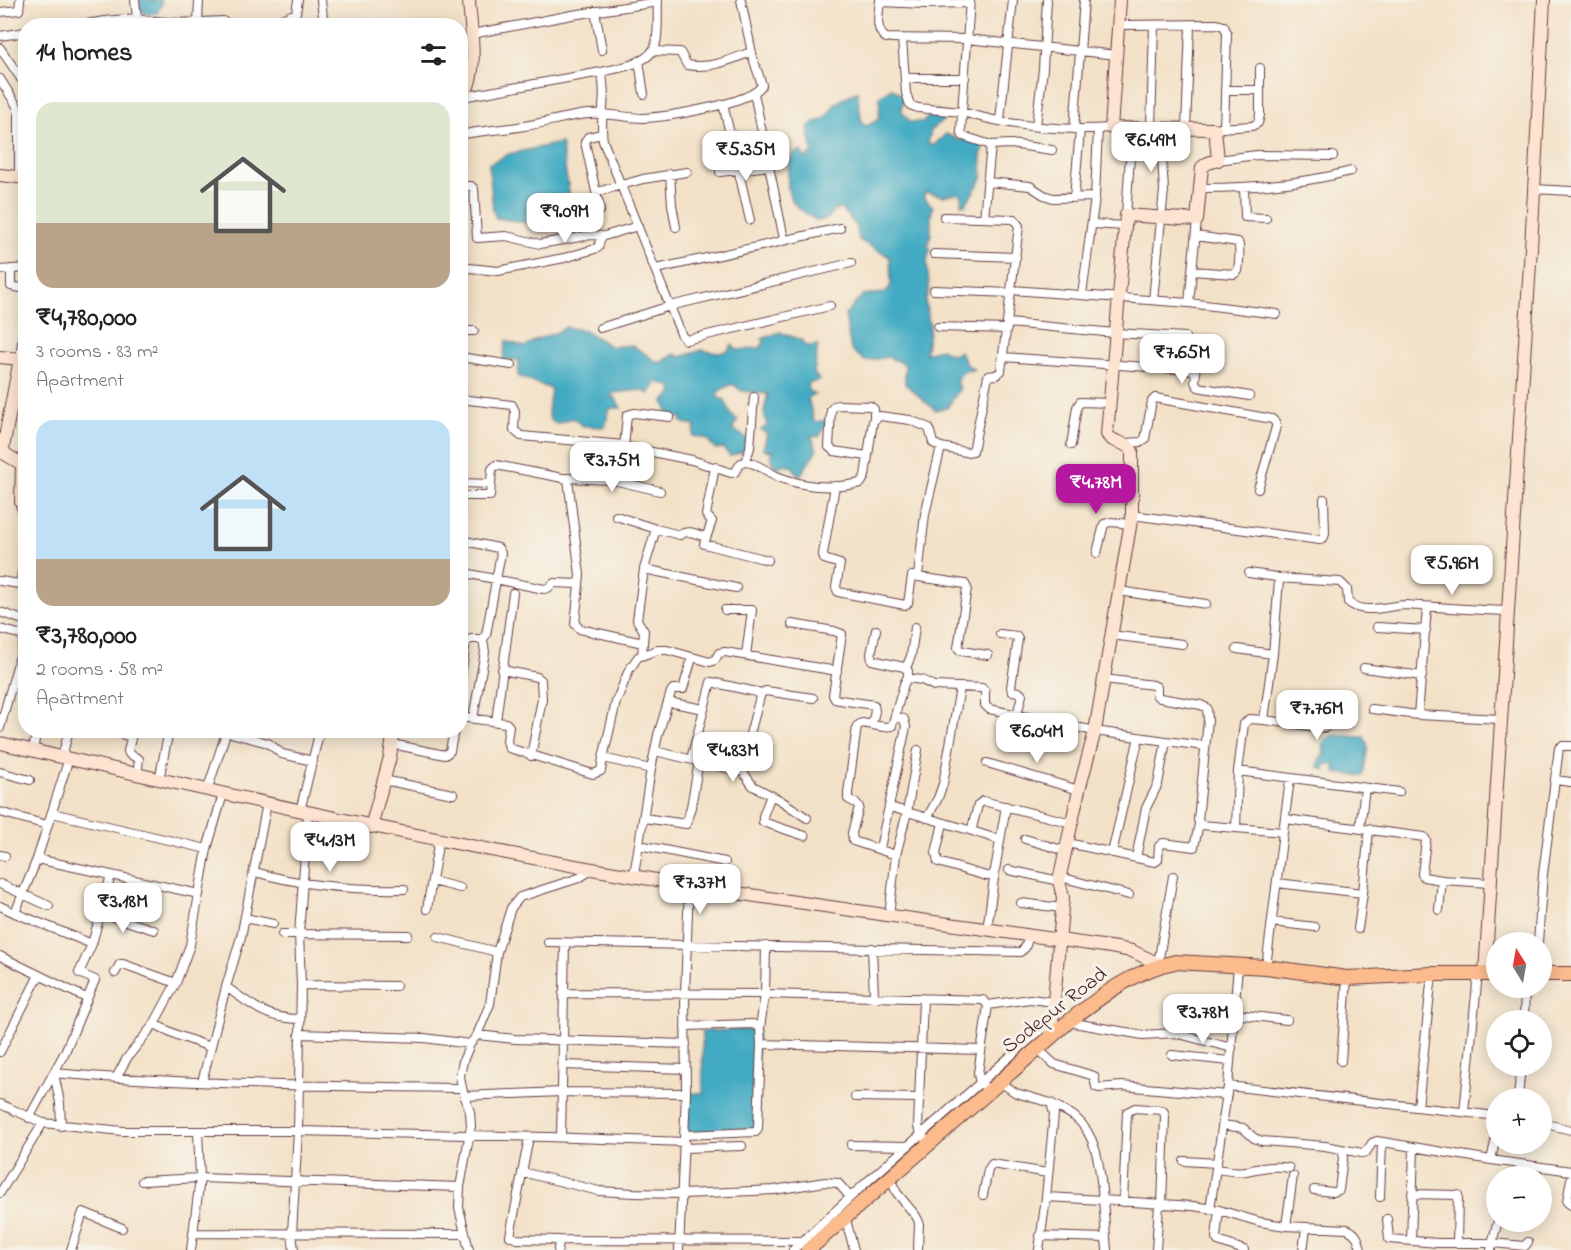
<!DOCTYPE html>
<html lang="en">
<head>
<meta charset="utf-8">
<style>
  body { margin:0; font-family:"Indie Flower",sans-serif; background:#f6f6f6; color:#222; height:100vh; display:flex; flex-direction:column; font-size:22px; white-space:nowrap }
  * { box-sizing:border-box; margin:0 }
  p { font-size:20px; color:#767676 }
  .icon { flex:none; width:33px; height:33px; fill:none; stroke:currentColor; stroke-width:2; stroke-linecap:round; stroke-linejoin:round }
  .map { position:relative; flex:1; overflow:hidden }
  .details { position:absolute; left:18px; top:18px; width:450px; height:720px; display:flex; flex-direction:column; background:#fff; border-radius:24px; box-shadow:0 3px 15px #0003 }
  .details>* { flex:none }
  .needle { width:39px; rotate:349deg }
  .controls { position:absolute; left:1486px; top:932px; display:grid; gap:12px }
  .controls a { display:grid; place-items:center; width:66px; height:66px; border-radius:50%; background:#fff; box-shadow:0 3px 15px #0003; font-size:30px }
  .price { position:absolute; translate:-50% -51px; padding:0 14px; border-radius:12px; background:#fff; color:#222; font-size:20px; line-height:39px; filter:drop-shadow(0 2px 3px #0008) }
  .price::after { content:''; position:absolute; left:50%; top:36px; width:18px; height:14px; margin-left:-9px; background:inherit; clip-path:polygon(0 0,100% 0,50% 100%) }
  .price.selected { background:#b5179e; color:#fff }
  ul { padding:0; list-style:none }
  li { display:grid; align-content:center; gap:12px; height:318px; padding:0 18px }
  li span { display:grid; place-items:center; height:186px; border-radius:18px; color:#555 }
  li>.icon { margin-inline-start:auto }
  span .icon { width:108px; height:108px; fill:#fffc; stroke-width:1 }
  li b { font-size:26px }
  h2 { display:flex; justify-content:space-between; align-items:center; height:72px; padding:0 18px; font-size:26px }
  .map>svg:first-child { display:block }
  .water { fill:#43abc3; stroke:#466577; stroke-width:1.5 }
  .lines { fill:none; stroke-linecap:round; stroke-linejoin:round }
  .street-casing { stroke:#633c42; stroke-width:10 }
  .secondary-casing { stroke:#633c42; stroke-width:14 }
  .primary-casing { stroke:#633c42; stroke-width:16 }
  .street { stroke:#fff; stroke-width:8 }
  .secondary { stroke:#fde4d1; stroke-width:12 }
  .primary { stroke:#fbbb8d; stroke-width:14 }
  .labels { text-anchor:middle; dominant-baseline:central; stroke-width:6; stroke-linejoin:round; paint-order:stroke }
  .street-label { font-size:21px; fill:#4a1f2b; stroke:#f7f3e8 }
</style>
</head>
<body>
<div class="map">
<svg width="1571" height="1250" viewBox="0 0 1571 1250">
  <rect width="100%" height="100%" fill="#f7f3e8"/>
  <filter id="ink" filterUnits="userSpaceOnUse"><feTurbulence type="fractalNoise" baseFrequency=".0167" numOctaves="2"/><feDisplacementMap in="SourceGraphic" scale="12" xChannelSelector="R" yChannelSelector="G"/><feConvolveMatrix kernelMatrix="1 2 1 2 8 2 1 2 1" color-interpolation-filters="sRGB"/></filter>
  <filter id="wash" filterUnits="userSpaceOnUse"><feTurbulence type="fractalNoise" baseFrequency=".008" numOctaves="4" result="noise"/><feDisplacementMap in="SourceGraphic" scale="24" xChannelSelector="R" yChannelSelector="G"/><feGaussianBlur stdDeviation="1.35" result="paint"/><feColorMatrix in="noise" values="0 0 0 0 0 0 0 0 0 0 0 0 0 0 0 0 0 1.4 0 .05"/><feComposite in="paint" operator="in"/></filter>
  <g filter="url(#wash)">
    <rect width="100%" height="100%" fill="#f3e1c7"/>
    <path class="water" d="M139,0H161L162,4L157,13L145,14L140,8Z
      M892,88L904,97L901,110L910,122H923L936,110L949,116L931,130L928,143L933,146L946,134L960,141L967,137L983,143L984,148L981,155L983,177L965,205L961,204L962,197L958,193L943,196L926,192L923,196L933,207C928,220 935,234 927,245L931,249C921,264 935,285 925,300L930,327L925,353L941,349L953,355L960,351L966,364L975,370L963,371L956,381L960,388L947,408L935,410L905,384V364L888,357L865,361L851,350L845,315L863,295L886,293L891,285L890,257L859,240L856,225L841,209L833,210L827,219L817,221C796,207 786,203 788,176C788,166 788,161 794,153L801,151L805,158L813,153L808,128L811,124L826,118L836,103L857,91L862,123L866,126L879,119L880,96Z
      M561,143L573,216L535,224L496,218L493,210L489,164L509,154Z
      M566,327L586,331L611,347L632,345L659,363L675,354L680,357L702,350L718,353L728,351L732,345L737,350L760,348L765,341L762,339L780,332L801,340L806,346L818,345L814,373L819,380L808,384L809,392L815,394L808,398L814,422L829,420L819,437L811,435L817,450L799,477L793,467L783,464L778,468L773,465L770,455L774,452L763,449L767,434L761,430L767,426L764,411L768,394L742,391L732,384L719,391L717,397L725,400L731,415L738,420L732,429L748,439L746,450L730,456L723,448L715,449L707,439L693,436L695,426L681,422L683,417L670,419L664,401L673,393L671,386L657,382L649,394L642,390L613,393L611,398L615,397L621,408H610L605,427L583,426L573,418L556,424L550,420L548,412L551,389L518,376L519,360H503L506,341L525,347C538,335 553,337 566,327Z
      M1332,735L1364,737L1368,746L1363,776L1335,773V764H1325V770L1318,767L1319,759L1324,754L1323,742Z
      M757,1029L756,1129L686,1133L688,1093H703L702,1031Z"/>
  </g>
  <g filter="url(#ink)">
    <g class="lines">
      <defs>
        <path id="street" d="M135,0L137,18
          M321,0L324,26
          M880,0C879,13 874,30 886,38L967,39L1117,55
          M970,0L962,112C1009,126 1062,131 1111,128
          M880,2L925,4L970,3
          M595,11L602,50
          M0,12L19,10L20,0
          M105,21L137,18L143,20L177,23L223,21
          M198,22L199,0
          M1119,25L1217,24L1224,26L1227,33L1224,128
          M74,26L105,21V25
          M265,26L296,13L298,0
          M472,34L572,15L658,2
          M0,36L26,32
          M902,39L906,93L910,105L918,108L962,112L961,132L963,136L991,145L984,218
          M0,48L26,86
          M653,51L680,52L687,65C711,69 730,60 751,52
          M639,61L644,94
          M601,72C618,68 652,64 656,43C659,29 657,14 658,0
          M905,78H965
          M0,79L17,106L19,114V177
          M1225,90H1260
          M462,97L601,72C608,95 599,117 603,141L682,336L686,340L830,306
          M723,104L750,220
          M1000,120L1013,0
          M1036,126L1043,69L1047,0
          M1151,128L1154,25
          M1219,128L1252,126L1258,123L1260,115V68
          M1074,129L1084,0
          M1186,129L1190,26
          M460,135C482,130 503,130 524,126C546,123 567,116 588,114C607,112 625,118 643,118C665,117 752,104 762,85L753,58L741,0
          M991,145L1011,144L1052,150
          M1218,160L1257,155L1333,156
          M720,172L769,166
          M670,174L672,205L676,227
          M988,182L1030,186L1044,195L1053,198L1095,197
          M460,186H471L474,189L477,238L506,236L540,244L591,235L603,236
          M1244,187L1245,217L1266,218
          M1201,188C1252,188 1302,184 1351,171
          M1534,189L1571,191
          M597,192L643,179L687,172
          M1074,198L1080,130
          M1126,215L1132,128
          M574,218L600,210L585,142L588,137L602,134
          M1092,224L1125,226
          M782,241L840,228
          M934,254L1016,257
          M460,267L498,271L564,258L598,248L601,237L638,226
          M11,269V286L26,289
          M656,269L779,242L784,239L754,93
          M0,270L26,268
          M1192,271L1234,274L1238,271C1239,262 1241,250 1238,242L1196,236
          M934,290L1011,293
          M1012,290L1189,303L1277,314
          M1082,295L1095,197L1098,129
          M1153,300L1164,190L1160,128
          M1189,303L1197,220
          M1008,323L1115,333L1185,337
          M938,327L1007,329
          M600,328L670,306L851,263
          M460,331H474
          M460,357L512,365
          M1003,357L1192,370L1196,373L1195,382L1198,387L1249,396
          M20,359L26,308
          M460,378L462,357
          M460,399L512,405L515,411L514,430L521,436L624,445
          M1124,443L1141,442L1145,439L1152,401L1155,398L1272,419L1276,423V427L1258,489
          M1071,445L1077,407L1080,402L1110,403
          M624,448L627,415L634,413L670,417
          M867,456L834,451L829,447L831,410L834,406L838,405L870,406L874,409V418
          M745,462L750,448L754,397
          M715,467L706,515L712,521L704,544L768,560
          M567,478L613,480L660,491
          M617,481L621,453L627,447L692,460L731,473L735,472L741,463C753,459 768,473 779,477C806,488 833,489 861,483L865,476L873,421L880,416L910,420L929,428L933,443L941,447
          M460,483L491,484
          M835,486L823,554L824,559L840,564L836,587L838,592L905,605L908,603L912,576L965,584L967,588L958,648L961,651L988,655
          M460,496H490L492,469L496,465L568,479L580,575L575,624L580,629L643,643L642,655
          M1132,515L1320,540L1324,537L1325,533L1324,499
          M616,516L656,529L644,569L637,620L644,631L643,643
          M656,529L680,535C688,529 696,534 705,537
          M460,540L498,548L501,553L486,635L483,639H471L466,642L460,685
          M1097,553L1104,524L1111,522L1130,524
          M644,569L736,588
          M460,572L544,589L548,588L554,583L579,584
          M1249,573L1276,577L1279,580L1273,654L1264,720L1249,719L1244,724L1238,771L1236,828L1283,832L1266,967
          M918,576L925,514L941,447L966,452L973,451L988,376L996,375L1001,371L1019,226L1014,219L944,217
          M1278,578L1340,582L1347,589L1348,602C1364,616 1388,605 1406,605C1440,607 1474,610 1508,611
          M0,581L26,585
          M20,584L26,549
          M1119,591L1206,604
          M725,610H752L746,655
          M0,612L26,621
          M792,624L834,631L842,634L833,695L835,699L840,700L874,705L875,711L872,724
          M1377,627L1426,630
          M0,629L26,636
          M876,630L871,654L872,660L904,667L908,671V678
          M1000,634L1016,636L1018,639L1011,687L1012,691L1019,692L1022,695L1017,715
          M1111,635L1182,644
          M1237,649L1273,654
          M906,668L911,656L915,627
          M1364,668L1422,676
          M502,670L537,677L541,680L542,699L531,756
          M1104,679L1153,685L1157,687V696L1160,698L1201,705L1207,708L1208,720L1198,820L1201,825L1236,828
          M668,702L704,709
          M1372,709L1418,715L1501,719
          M1418,715L1427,608
          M460,717L506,723L509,726L507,741L509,748L593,774L601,771L603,758L651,769L634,875
          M473,718L485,652L483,639
          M1264,720L1325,728L1329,722L1332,701
          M496,721L513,593
          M0,728L25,637
          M106,730L131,737
          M133,730L128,751L129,754L139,759L137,775
          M227,732L268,743L282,754L313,761
          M1166,741L1205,746
          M392,744L445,755L450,751L454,730
          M33,750L37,730
          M655,751L743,772L753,786L780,800L807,818
          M62,757L69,730
          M603,758L616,702L629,670L638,657L658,650H667L710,662L715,660L719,653L725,652L837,671
          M691,759L711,682L761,693
          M987,763L1079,790
          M651,769L658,735L671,692L673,689H683L692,658
          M740,771L761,693L766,691L813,698
          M1238,771L1399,792
          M0,772L30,780
          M159,780L169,730
          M383,780L453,794
          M1555,780L1571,782
          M207,791L227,730
          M771,795L763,816V822L805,836
          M267,803L241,937L226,987C252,1005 266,1019 300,1019
          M890,807L969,830L972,828L978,805L983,801L1072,823
          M300,811L320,730
          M0,812L47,825
          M52,813L207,849
          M644,818L686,824L691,807L699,761
          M927,818L938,798L943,784L960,688
          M1285,819L1424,837L1426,840L1422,874L1424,877L1442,880L1439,910
          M943,823L936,853L938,862L986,876H992L995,870L1006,806
          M1360,828L1365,788
          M969,830L1000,840
          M1283,832L1290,779
          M1025,839L1066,851
          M1068,843L1155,862L1158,860L1159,846L1163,843L1194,847L1199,824
          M639,845L725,862
          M880,848L906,727L904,719L896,717
          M1112,853L1139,737
          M0,855L5,856
          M896,855L907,812L918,750
          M37,859L199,894L190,945L176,983L154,1024L127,1058L116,1078
          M1009,870L1059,881
          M255,872C303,886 353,890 404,889
          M1060,877L1129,895
          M1442,880L1490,883
          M432,881L460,888
          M1277,883L1363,893L1358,929
          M0,884L49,906
          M1363,893L1369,829
          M199,894L207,849L223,794
          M1021,903L1062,908
          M0,906L15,913L37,859L69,758
          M427,909L439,839
          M15,913L92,944L111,875
          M101,913L154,930
          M889,916L896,855L853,841L852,833L859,807L857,804L848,799V793L857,726L862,723L884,727L892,726L904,684L907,678L922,680L934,686L982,688L985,691V705L989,709L1095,731L1166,741L1158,784L1146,808L1136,858
          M245,918L273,924
          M1272,922L1315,927
          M987,930L995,871
          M282,934L408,935
          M438,937L497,952
          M548,942L1020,952L1025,948L1029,936
          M1538,942L1543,874L1559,748L1562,746H1571
          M872,948L874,996
          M0,956L39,975L0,1052
          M1158,964L1173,876
          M115,973L120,964H123L176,983
          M39,975L86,998
          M301,985L396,986
          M563,993L765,994L983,1000L988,1005L978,1073L979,1079L988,1092
          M923,999L918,1127L924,1138
          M988,1005L1030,999L1054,1002
          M1235,1014L1287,1020
          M1524,1020L1525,987
          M1068,1022L1143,1035L1175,1033L1232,1048
          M154,1024L177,1035L210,1047
          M760,1028L765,994L766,946
          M299,1034L424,1038L470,1044
          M477,1035L515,1039L686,1044
          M761,1044L981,1050
          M1038,1049L1054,1064L1094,1076L1096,1087L1099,1088L1122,1086L1227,1095
          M1172,1055L1230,1061
          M1341,1061L1347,978
          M563,1065L686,1069
          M202,1082L226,987
          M1000,1082L1016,1093L1051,1103L1054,1114L1046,1197L1103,1200L1107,1250
          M1228,1086L1497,1116
          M464,1096L562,1092L686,1093
          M855,1097L919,1098
          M1518,1098L1521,1065
          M1051,1103C1059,1108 1068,1112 1075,1117C1099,1137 1100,1172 1103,1200L1193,1206L1219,1210L1260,1222L1286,1226L1347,1229C1357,1233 1359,1240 1361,1250
          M0,1104L43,1123L123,1131H298L547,1137L685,1142
          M1418,1107L1432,974
          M1464,1112L1478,974
          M29,1118L65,1052L95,980L79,973L92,944
          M1542,1123L1571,1130
          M1223,1125L1243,1128L1254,1138L1262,1141L1325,1146L1362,1153L1366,1152L1372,1143L1377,1141L1491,1160
          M61,1126L60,1103L54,1073C189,1085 326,1086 462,1088
          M1497,1133L1491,1160L1571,1171
          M685,1135L756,1132L758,1128L761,1044L760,1028L753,1024L685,1026
          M529,1137L510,1236L517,1239L559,1240
          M561,1137L565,943
          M851,1145L908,1146
          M684,1148L742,1146
          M1184,1161L1217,1163
          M1216,1169C1226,1170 1236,1173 1246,1171C1262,1168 1273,1165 1289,1168
          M522,1172L599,1191L634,1193L682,1194L774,1190L825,1182L838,1183L850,1197
          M890,1179L897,1193L916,1216L919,1222L918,1250
          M1571,1179L1567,1202L1571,1205
          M142,1181L200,1178L460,1187
          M1314,1190L1333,1192L1339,1190L1344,1150
          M0,1193L43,1123
          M1412,1194L1458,1195L1457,1243
          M983,1195L988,1170L992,1164L1048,1173
          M1380,1197L1382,1142
          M1123,1202L1127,1112L1135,1108L1162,1110L1164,1112L1165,1117L1162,1205
          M1210,1209L1228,1086L1238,966
          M1219,1210L1216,1238L1218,1241L1244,1250
          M845,1216L854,1250
          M1387,1219L1389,1239L1438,1243H1492L1491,1250
          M1498,1221L1492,1243L1525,1246L1528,1242
          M1286,1226L1293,1176
          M195,1233L464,1234
          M1040,1236L1106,1238
          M1411,1241L1414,1148
          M71,1250L83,1212L122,1228
          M191,1250L200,1178L198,1131
          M294,1250L292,1233L298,1131L301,985L299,934L308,813
          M469,1250L459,1208L460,1187L471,1126L470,1112L462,1088L460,1076L463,1061L470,1044L477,1035L490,1004L497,952L511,908L520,897L579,878L593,869
          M558,1250L559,1240L805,1241
          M679,1250L686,1093L685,994L689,884
          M793,1250L869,1180L1053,1019
          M1039,1250L1046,1197
          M1156,1250L1159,1205
          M1303,1250L1306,1229"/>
        <path id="secondary" d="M460,98C481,80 470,26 469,0
          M0,175L26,178
          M0,357L20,359L3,448L5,454L22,464L21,502L26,515
          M0,743C197,788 393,833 592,869C766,900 941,922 1116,948L1132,951L1161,965
          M371,827L390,757L394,730
          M1485,974L1531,248L1544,0
          M1051,1036L1063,897L1059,881L1061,871L1079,790L1095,731L1132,515V451C1127,441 1112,444 1107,434L1126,215L1197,220L1202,167L1208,163L1218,160L1215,129L1111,128L1120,0"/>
        <path id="primary" d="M1542,974H1571
          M808,1250L1068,1022C1100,997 1134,970 1175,962L1266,967L1347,978L1432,974H1497"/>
      </defs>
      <use href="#street" class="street-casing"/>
      <use href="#secondary" class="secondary-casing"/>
      <use href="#primary" class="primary-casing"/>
      <use href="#street" class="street"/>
      <use href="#secondary" class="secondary"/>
      <use href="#primary" class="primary"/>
    </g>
  </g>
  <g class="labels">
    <g class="street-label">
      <text transform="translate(1055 1011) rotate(-38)">Sodepur Road</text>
    </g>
  </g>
</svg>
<div class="controls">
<a><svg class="needle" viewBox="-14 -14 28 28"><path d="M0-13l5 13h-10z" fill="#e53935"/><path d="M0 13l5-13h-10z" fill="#767676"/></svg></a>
<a><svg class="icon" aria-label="locate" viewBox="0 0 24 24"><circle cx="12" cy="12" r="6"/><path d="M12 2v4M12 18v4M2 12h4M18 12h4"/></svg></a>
<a>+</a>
<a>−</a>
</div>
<b class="price" style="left:1151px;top:173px">₹6.49M</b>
<b class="price" style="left:746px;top:182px">₹5.35M</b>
<b class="price" style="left:565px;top:244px">₹9.09M</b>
<b class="price" style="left:1182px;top:385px">₹7.65M</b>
<b class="price" style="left:612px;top:493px">₹3.75M</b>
<b class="price selected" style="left:1096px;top:515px">₹4.78M</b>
<b class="price" style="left:1452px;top:596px">₹5.96M</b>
<b class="price" style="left:1317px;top:741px">₹7.76M</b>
<b class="price" style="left:1037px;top:764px">₹6.04M</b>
<b class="price" style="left:733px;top:783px">₹4.83M</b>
<b class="price" style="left:330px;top:873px">₹4.13M</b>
<b class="price" style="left:700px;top:915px">₹7.37M</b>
<b class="price" style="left:123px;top:934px">₹3.18M</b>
<b class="price" style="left:1203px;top:1045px">₹3.78M</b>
<section class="details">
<h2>14 homes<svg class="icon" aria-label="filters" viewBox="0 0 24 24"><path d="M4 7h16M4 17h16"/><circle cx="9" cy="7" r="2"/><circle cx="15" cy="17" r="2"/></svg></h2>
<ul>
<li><span style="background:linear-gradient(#dfe7d0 65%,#b9a48a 0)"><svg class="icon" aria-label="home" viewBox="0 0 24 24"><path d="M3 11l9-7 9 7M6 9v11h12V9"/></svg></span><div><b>₹4,780,000</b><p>3 rooms · 83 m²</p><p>Apartment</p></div></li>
<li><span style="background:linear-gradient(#bfe0f5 75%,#b9a48a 0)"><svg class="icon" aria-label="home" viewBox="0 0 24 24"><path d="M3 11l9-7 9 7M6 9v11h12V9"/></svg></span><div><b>₹3,780,000</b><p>2 rooms · 58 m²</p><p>Apartment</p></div></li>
</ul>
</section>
</div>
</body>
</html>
